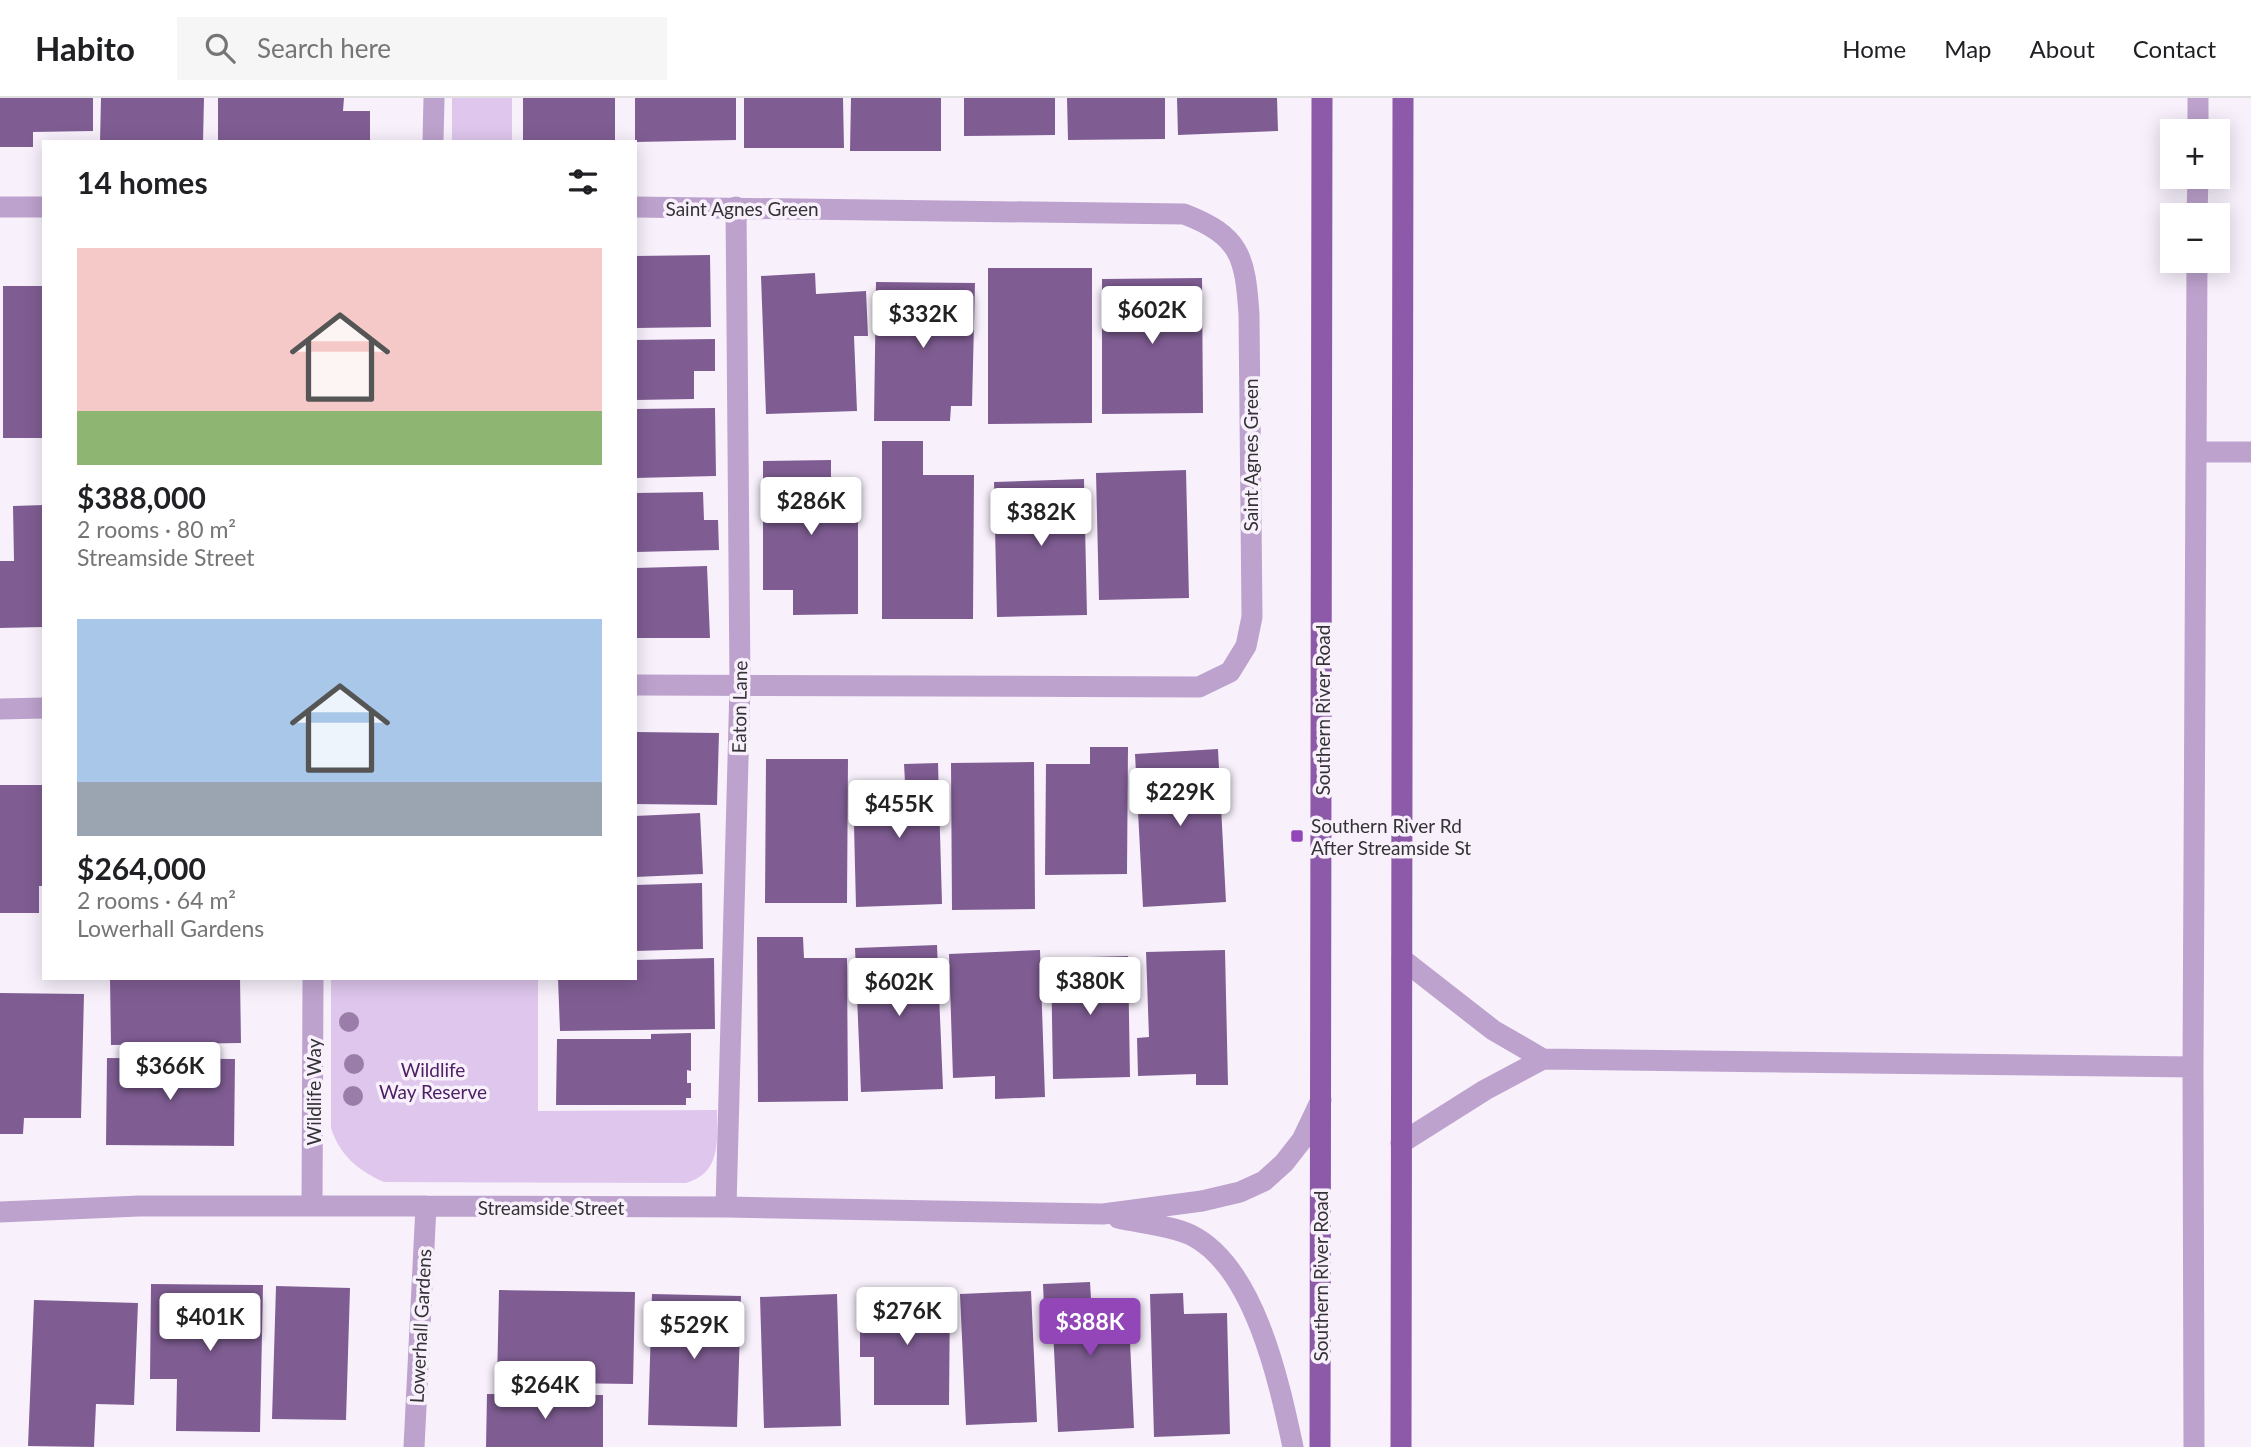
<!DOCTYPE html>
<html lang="en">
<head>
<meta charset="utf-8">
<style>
  body { margin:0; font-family:Lato,sans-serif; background:#f6f6f6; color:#202124; height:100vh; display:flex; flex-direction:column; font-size:26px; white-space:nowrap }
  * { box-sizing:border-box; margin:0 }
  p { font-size:23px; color:#757577 }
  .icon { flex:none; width:38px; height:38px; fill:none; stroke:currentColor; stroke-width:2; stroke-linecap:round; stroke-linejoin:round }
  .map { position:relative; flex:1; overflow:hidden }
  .panel { position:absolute; left:42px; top:42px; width:595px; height:840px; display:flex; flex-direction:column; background:#fff; border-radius:0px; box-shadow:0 4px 18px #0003 }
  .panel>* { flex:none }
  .controls { position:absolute; left:2160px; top:21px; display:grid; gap:14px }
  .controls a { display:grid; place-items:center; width:70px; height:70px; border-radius:0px; background:#fff; box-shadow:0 4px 18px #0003; font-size:35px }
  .price { position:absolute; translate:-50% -60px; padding:0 16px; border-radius:7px; background:#fff; color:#222; font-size:23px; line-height:46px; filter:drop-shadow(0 2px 4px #0008) }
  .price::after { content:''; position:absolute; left:50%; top:42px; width:21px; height:16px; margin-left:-10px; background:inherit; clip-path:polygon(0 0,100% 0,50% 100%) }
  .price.current { background:#9246b7; color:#fff }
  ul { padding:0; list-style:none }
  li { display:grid; align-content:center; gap:14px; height:371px; padding:0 35px }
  li span { display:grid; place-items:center; height:217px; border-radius:0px; color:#555 }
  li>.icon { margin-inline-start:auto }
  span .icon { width:126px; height:126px; fill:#fffc; stroke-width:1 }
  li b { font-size:30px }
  h2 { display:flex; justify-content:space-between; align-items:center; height:84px; padding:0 35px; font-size:30px }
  header { display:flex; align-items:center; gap:42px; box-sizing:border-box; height:98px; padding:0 35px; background:#fff; border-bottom:2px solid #e0e0e0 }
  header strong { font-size:33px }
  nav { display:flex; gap:38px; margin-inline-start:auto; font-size:24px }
  .search { width:490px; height:63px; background:#f6f6f6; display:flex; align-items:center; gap:18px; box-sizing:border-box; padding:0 24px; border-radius:0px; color:#757577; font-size:26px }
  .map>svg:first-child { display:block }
  .green { fill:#dec6ec }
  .building { fill:#7f5d93 }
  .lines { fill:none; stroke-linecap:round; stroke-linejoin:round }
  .minor { stroke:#bda2cd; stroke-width:21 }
  .major { stroke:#8d5aa9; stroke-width:21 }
  .tree { fill:#9a7ea9 }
  .poi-dot { fill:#9246b7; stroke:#f8f1fc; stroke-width:2.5 }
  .labels { text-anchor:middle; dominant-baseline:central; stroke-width:7; stroke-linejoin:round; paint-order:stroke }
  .street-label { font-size:19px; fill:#343236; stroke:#f8f1fc }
  .poi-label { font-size:19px; fill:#343236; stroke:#f8f1fc; text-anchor:start }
  .park-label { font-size:19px; fill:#4e2065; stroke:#f8f1fc }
</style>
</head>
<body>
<header>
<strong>Habito</strong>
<div class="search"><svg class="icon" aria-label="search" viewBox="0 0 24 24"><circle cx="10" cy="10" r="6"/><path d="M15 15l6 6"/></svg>Search here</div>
<nav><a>Home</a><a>Map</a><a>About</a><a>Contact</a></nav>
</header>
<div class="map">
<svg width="2251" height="1349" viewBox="0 0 2251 1349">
  <rect width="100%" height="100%" fill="#f8f1fc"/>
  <path class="green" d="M452,0H512V44H452Z
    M331,880H538V1013L717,1012C717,1041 722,1075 686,1085L384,1084C359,1073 340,1058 331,1030Z"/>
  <path class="building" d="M0,0H93V33L33,34V49H0Z
    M101,0H204L203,44H100Z
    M218,0H344L343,13H370V44H218Z
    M523,0H615V44H523Z
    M635,0H736V42L635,44Z
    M744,0H843L844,50H744Z
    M851,0H941V53H850Z
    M964,0H1055V37L964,38Z
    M1067,0H1165V41L1068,42Z
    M1177,0H1277L1278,33L1178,37Z
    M710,157L711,229L635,230V158Z
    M988,170H1092V325L988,326Z
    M815,175L816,196L866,193L868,238H854L857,313L766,316L761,178Z
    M1202,180L1203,315L1102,316V181Z
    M876,184L975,185L972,308H951L950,323H874Z
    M3,188H44V340H3Z
    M715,241V273H694V301L635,302V242Z
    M715,310L716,378L635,380V311Z
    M882,343H923V377H974L973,521H882Z
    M831,362V384L858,383V516L793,517V492H763V363Z
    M1186,372L1189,500L1099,502L1096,375Z
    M1084,381L1087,517L997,519L994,384Z
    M703,394L704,422H718L719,452L635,454V395Z
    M44,407V529L0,530V463H14L13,408Z
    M707,468L710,540H635V470Z
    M635,634L719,635L717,707L635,706Z
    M1090,649H1128L1127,776L1045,777L1046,666H1090Z
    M1218,651L1226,804L1143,809L1135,656Z
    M766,661H848L847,805H765Z
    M1034,664L1035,811L952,812L951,665Z
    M938,665L942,806L856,809L853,686L905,684L904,666Z
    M0,687H44V788H39V815H0Z
    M700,715L703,776L635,779V718Z
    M702,785L703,851L635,853V787Z
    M757,839H803L804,860H847L848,1003L758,1004Z
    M937,847L943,991L861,994L855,850Z
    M1040,852L1045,999L995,1001V978L953,980L949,856Z
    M1225,852L1228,987H1196V976L1138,978L1137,940L1149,939L1146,854Z
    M1128,858L1130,979L1053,981L1051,860Z
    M714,860L715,931L560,933L558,880H635V862Z
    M110,880H240L241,945L111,947Z
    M0,895L84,896L81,1020H24L23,1036H0Z
    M691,935V973L687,972V985H691V1000H686V1007H556L557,941H651V936Z
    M107,960L235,961L234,1048L106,1047Z
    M1090,1184L1091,1201L1128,1200L1134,1330L1058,1334L1053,1231H1045L1043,1186Z
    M151,1186L263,1187L260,1334L176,1333L177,1281H150Z
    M276,1188L350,1190L346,1322L272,1321Z
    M499,1192L635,1194L633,1286L497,1284Z
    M1031,1193L1037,1324L966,1327L960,1196Z
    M1183,1195L1184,1216L1227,1215L1230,1336L1154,1339L1150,1196Z
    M652,1196L741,1198L737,1329L648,1327Z
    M837,1196L841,1328L764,1330L760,1199Z
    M860,1196H950L949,1307H874V1259H860Z
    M34,1202L138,1205L134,1307L96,1306L94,1349L28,1348Z
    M487,1296L603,1297V1349H486Z"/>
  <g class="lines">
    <path class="minor" d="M2198,33V0
      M433,44L434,0
      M0,109H44
      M635,109L1184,116C1241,138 1245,159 1249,216L1252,519L1246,548L1230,574L1199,589L635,587
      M2197,117L2198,79
      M2196,354H2251
      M0,611L44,610
      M1402,861L1493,932L1543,961
      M1401,1045L1485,992L1543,961L2193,969
      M312,1108L313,880
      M726,1109L740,587L736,109
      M0,1114L139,1108H426L726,1109L1103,1116L1202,1103L1240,1094L1264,1083L1284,1065L1302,1042L1321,1002
      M1118,1120C1140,1125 1172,1128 1191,1137C1255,1169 1279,1284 1293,1349
      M414,1349L426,1108
      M2194,1349L2193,969L2197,163"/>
    <path class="major" d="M1320,1349L1322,0
      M1401,1349L1403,0"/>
  </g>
  <g class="tree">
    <circle cx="349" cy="924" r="10"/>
    <circle cx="354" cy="966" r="10"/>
    <circle cx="353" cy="998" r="10"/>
  </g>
  <rect class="poi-dot" x="1290" y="731" width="14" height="14" rx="3.5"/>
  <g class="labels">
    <g class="street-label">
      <text x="742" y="110">Saint Agnes Green</text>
      <text transform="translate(1250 357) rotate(-90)">Saint Agnes Green</text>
      <text transform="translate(739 609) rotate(-89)">Eaton Lane</text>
      <text transform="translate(1322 612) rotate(-90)">Southern River Road</text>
      <text transform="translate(313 994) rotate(-90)">Wildlife Way</text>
      <text x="551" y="1109">Streamside Street</text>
      <text transform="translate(1320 1178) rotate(-90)">Southern River Road</text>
      <text transform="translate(420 1228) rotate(-87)">Lowerhall Gardens</text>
    </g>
    <g class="poi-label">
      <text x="1311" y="727">Southern River Rd<tspan x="1311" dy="22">After Streamside St</tspan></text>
    </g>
    <g class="park-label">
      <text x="433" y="971">Wildlife<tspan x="433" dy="22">Way Reserve</tspan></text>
    </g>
  </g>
</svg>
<div class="controls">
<a>+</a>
<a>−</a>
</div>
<b class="price" style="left:1152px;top:248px">$602K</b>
<b class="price" style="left:923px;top:252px">$332K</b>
<b class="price" style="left:811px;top:439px">$286K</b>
<b class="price" style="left:1041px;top:450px">$382K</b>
<b class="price" style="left:1180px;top:730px">$229K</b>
<b class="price" style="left:899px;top:742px">$455K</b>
<b class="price" style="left:1090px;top:919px">$380K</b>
<b class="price" style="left:899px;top:920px">$602K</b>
<b class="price" style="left:170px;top:1004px">$366K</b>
<b class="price" style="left:907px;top:1249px">$276K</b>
<b class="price" style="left:210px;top:1255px">$401K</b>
<b class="price current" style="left:1090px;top:1260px">$388K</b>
<b class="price" style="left:694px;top:1263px">$529K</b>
<b class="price" style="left:545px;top:1323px">$264K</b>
<section class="panel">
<h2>14 homes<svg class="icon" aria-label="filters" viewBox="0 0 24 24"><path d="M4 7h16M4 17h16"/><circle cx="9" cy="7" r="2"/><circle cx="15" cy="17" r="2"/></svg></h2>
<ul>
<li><span style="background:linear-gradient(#f6c9c9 75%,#8fb573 0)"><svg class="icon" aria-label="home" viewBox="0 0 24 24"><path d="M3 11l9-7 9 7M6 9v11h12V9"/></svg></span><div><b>$388,000</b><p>2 rooms · 80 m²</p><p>Streamside Street</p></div></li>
<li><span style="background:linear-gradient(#a9c7e8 75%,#9aa5b1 0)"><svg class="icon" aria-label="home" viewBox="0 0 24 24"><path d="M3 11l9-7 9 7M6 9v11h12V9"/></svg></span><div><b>$264,000</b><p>2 rooms · 64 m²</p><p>Lowerhall Gardens</p></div></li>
</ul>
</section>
</div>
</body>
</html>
